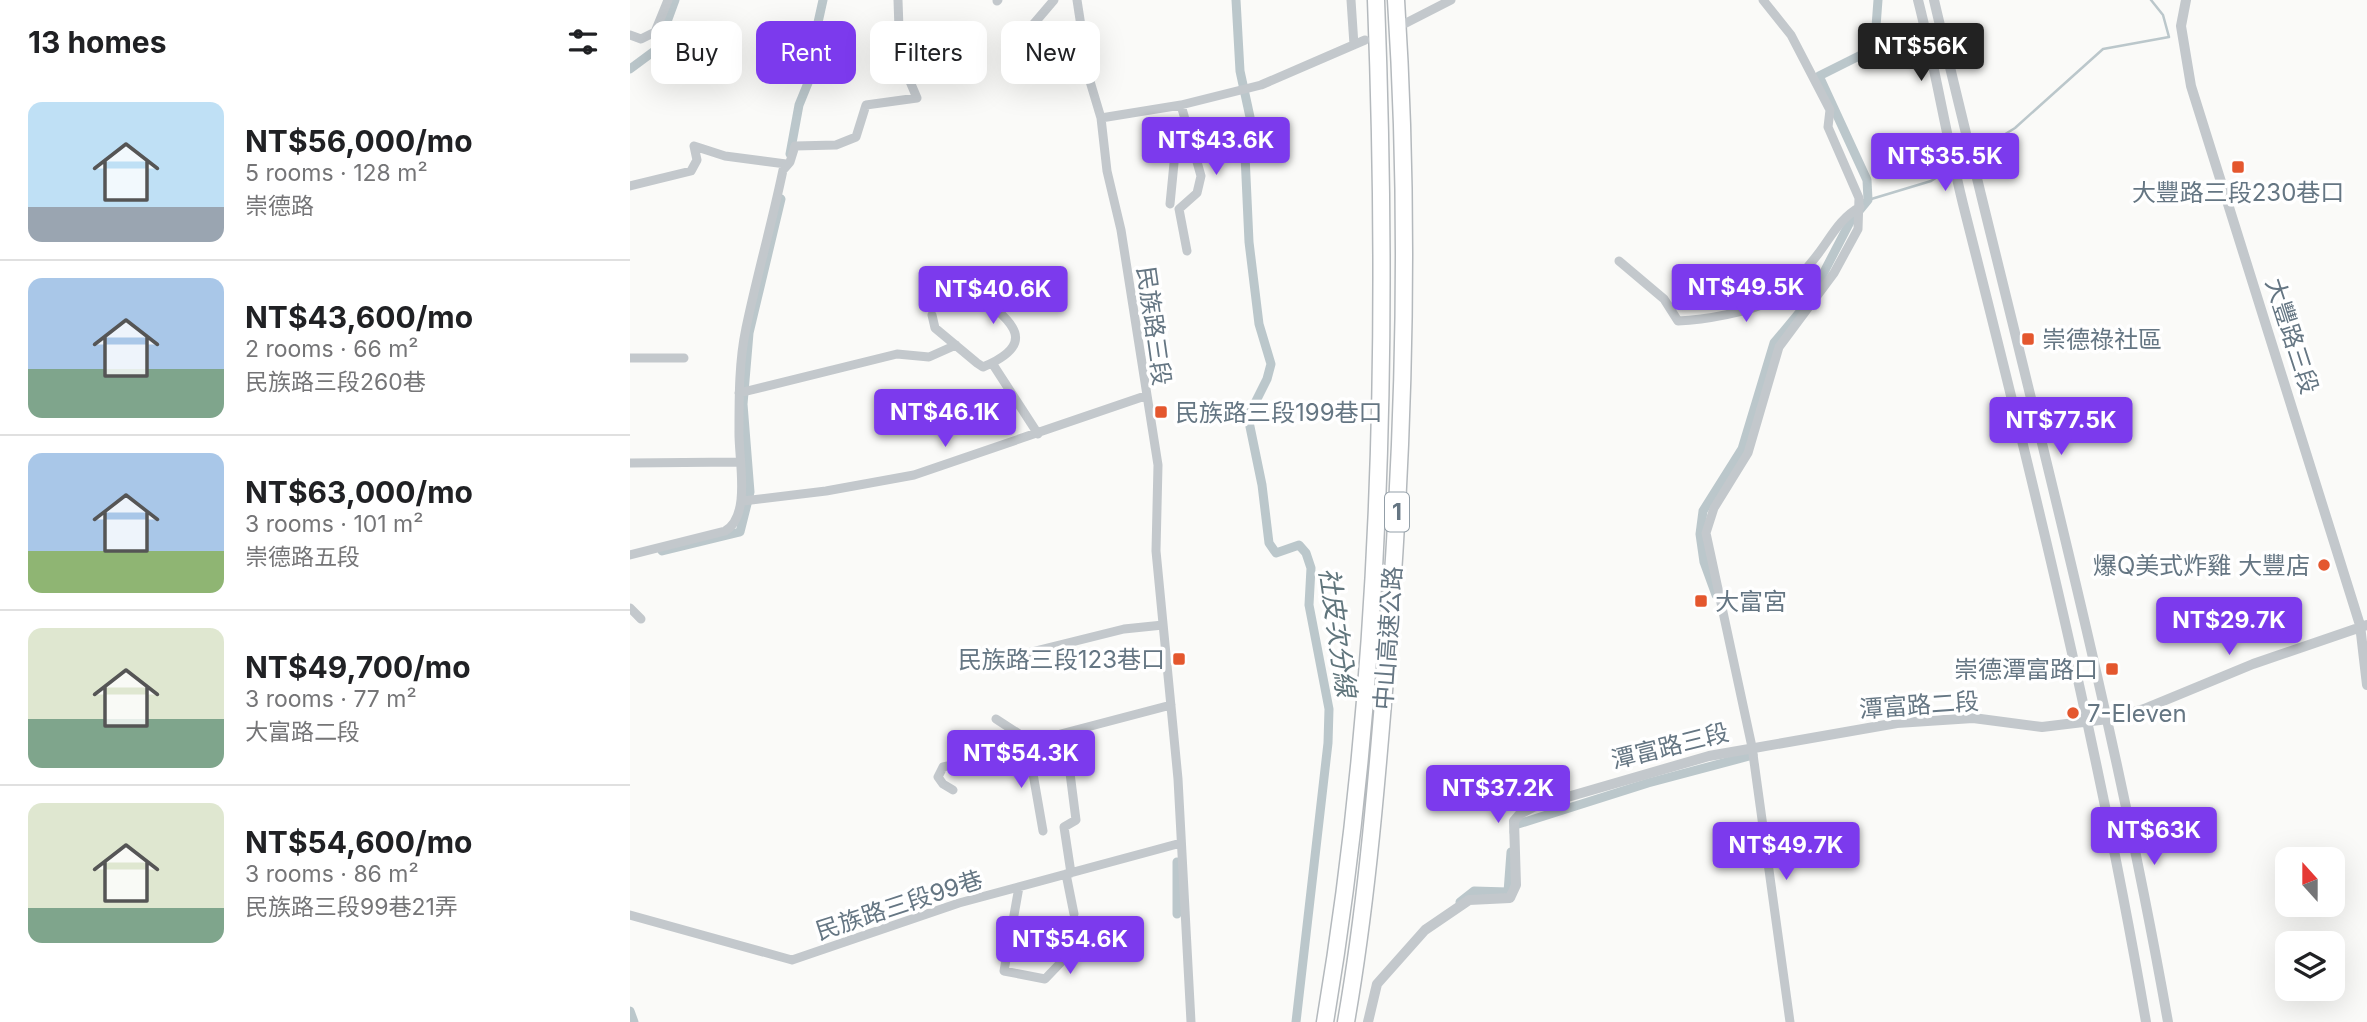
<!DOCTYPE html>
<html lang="en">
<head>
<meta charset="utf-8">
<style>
  body { margin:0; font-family:Inter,"Noto Sans TC",sans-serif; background:#f6f6f6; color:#202124; height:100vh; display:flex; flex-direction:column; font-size:26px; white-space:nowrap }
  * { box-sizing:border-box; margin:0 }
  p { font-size:23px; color:#757577 }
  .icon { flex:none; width:38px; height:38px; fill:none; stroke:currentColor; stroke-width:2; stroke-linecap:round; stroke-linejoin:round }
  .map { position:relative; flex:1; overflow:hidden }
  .sheet { display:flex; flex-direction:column; background:#fff; width:630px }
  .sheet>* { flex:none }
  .guide { position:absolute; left:21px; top:21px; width:665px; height:63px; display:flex; gap:14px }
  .needle { width:46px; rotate:339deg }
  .fabs { position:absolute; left:1645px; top:847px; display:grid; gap:14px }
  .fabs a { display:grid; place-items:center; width:70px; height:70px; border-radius:14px; background:#fff; box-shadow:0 7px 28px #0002; font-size:35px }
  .price { position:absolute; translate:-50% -60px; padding:0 16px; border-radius:7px; background:#7c3aed; color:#fff; font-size:23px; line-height:46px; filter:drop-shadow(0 2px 4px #0008) }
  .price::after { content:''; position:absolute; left:50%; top:42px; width:21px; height:16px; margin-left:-10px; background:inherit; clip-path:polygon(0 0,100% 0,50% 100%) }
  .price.selected { background:#222; color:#fff }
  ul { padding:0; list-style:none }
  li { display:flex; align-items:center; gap:21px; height:175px; padding:0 28px }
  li+li { border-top:2px solid #e0e0e0 }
  li span { display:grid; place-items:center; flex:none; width:196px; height:140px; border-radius:14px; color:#555 }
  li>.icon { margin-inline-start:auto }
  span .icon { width:84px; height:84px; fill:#fffc; stroke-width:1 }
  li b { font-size:30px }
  h2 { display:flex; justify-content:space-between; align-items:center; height:84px; padding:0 28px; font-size:30px }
  .pill { padding:0 24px; border-radius:14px; background:#fff; box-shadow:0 7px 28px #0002; font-size:24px; line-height:63px }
  .pill.selected { background:#7c3aed; color:#fff }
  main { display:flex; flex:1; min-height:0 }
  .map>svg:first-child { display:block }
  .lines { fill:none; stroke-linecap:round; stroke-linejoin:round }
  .stream { stroke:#bbc7cb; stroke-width:2.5 }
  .canal { stroke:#bbc7cb; stroke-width:9 }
  .motorway-casing { stroke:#b4b9bd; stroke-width:19 }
  .minor { stroke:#c3c8cc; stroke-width:9 }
  .tertiary { stroke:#c3c8cc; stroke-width:10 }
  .motorway { stroke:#fff; stroke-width:16 }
  .poi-dot { fill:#e4572e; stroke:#fff; stroke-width:2.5 }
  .labels { text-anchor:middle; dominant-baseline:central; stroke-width:7; stroke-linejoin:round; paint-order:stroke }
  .shield { fill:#fff; stroke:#939fa8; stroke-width:2 }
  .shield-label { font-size:23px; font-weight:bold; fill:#657683 }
  .poi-label { font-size:24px; fill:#657683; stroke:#fff; text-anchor:start }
  .street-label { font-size:24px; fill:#657683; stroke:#fff }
  .water-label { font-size:26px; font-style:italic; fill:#60757c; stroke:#fff }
</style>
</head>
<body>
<main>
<section class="sheet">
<h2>13 homes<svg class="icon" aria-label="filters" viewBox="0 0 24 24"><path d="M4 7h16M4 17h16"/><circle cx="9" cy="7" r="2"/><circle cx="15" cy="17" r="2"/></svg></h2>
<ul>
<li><span style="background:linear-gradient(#bfe0f5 75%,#9aa5b1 0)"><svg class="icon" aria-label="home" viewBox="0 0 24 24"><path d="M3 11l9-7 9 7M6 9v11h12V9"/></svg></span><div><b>NT$56,000/mo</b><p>5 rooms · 128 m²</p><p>崇德路</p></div></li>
<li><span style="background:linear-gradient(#a9c7e8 65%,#7fa58c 0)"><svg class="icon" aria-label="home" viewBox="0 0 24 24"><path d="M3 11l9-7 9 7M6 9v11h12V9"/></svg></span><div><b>NT$43,600/mo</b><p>2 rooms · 66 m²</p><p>民族路三段260巷</p></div></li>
<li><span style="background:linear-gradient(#a9c7e8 70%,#8fb573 0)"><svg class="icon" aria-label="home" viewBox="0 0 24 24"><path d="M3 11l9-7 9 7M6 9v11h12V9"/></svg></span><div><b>NT$63,000/mo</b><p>3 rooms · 101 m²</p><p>崇德路五段</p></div></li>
<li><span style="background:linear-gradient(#dfe7d0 65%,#7fa58c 0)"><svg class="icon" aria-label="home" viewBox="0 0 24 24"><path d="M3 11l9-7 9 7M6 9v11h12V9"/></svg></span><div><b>NT$49,700/mo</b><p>3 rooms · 77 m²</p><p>大富路二段</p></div></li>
<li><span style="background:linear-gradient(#dfe7d0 75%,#7fa58c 0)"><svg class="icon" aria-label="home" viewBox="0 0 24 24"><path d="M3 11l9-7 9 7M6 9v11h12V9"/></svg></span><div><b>NT$54,600/mo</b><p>3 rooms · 86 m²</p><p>民族路三段99巷21弄</p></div></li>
</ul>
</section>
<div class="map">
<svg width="1737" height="1022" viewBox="0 0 1737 1022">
  <rect width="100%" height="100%" fill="#fafaf8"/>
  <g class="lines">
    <path class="stream" d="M1343,154L1385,128L1473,49L1539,37L1533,15L1521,0
      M1238,200L1301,181L1320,169"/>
    <path class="canal" d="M606,0L610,71L620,117L615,155L619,242L629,324L641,364L637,379L618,417L632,485L639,543L646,553L669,545L676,553L681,568L679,605L699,709L698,743L666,1022
      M0,69L27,49L45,0
      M160,154L169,105L180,78L183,45L193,0
      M32,551L110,532L120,492L113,404L119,333L151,199
      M1086,595L1074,562L1070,534L1073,511L1112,449L1144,343L1179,301L1220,222L1238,200L1237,180L1189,76L1231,55L1245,40L1248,0
      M884,832L885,825L1018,783L1123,755L1121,748
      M830,902L844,891L878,892L881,852
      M547,914V862
      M0,1011L4,1022"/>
    <defs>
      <path id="motorway" d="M695,1022C752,686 759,340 746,0
        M716,1022C735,913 745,802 754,691C774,462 781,230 766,0"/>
    </defs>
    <use href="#motorway" class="motorway-casing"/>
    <path class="minor" d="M447,0L459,78L471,118L477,171L491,230L528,465L526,551L548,779L561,1022
      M721,0L724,45
      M1133,0L1161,35L1200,110L1198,127L1229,198L1228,229L1204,273L1149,347L1118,453L1084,508L1076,533L1122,747L1160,1022
      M367,1L368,0
      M776,23L821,0
      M401,27L424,0
      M0,35L11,39L25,32L38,0
      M551,105L571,176L567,193L549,209L557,251
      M471,118L551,105L631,85L735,40
      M0,186L61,171L67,160L64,146L95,156L156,164
      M540,204L545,153H565
      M989,261L1034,299L1048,321C1074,320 1120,312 1143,300C1155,294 1179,266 1188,254C1201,237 1210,218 1230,207
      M302,315L305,328L347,363L353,367C413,342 378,319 345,292
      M0,358H54
      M362,363L408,434
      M109,393L267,354L299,357L326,345
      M0,463L108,462
      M113,501L196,491L284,475L515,396
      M0,555L95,531C122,516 108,458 109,430C109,396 109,361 116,328C127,275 142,223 153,170L160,162L165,146L206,145L226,137L236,105L287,98L270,58L268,0
      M0,608L11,619
      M345,666L494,629L533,625
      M366,719L403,743
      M435,734L446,820L434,827L441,873
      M398,745L413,831
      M323,790L313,784L308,777L313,767L369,755L423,736L541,705
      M436,874L444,914
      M389,887L374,971L415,979L438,955L440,936L432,934
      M0,915L162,960L329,903L551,843"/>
    <path class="tertiary" d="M1288,0C1306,70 1317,142 1335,212C1403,480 1469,749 1516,1022
      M1304,0C1384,340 1477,678 1538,1022
      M1556,0L1551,26L1561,86L1730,625L1737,685
      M738,1022L747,984L795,930L839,900L880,898L886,885L884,821L890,814L903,807L1079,756L1267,723L1343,718L1412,727L1478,719L1514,709L1623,664L1737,625"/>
    <use href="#motorway" class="motorway"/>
  </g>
  <g class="poi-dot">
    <rect x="1601" y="160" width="14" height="14" rx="3.5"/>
    <rect x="1391" y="332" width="14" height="14" rx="3.5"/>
    <rect x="524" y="405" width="14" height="14" rx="3.5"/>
    <circle cx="1694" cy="565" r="7"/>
    <rect x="1064" y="594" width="14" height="14" rx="3.5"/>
    <rect x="542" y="652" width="14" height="14" rx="3.5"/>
    <rect x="1475" y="662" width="14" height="14" rx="3.5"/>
    <circle cx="1443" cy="713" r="7"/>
  </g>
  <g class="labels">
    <rect class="shield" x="755" y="492.5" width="24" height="39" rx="5"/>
    <g class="shield-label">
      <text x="767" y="512">1</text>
    </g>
    <g class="poi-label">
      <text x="1608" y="192" text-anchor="middle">大豐路三段230巷口</text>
      <text x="1412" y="339">崇德祿社區</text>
      <text x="545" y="412">民族路三段199巷口</text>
      <text x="1680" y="565" text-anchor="end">爆Q美式炸雞 大豐店</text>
      <text x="1085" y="601">大富宮</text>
      <text x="535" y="659" text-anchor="end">民族路三段123巷口</text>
      <text x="1468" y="669" text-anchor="end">崇德潭富路口</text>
      <text x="1457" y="713">7-Eleven</text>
    </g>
    <g class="street-label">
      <text transform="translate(524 326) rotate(82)">民族路三段</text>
      <text transform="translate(1662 336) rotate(72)">大豐路三段</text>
      <text transform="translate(758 638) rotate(-86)">中山高速公路</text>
      <text transform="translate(1289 705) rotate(-4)">潭富路二段</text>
      <text transform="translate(1040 746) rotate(-14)">潭富路三段</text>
      <text transform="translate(269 905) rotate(-18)">民族路三段99巷</text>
    </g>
    <g class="water-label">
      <text transform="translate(708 632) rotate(82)">社皮次分線</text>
    </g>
  </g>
</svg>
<div class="fabs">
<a><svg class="needle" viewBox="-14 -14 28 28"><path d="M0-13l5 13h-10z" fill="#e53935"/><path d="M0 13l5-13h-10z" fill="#757577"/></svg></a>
<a><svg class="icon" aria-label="layers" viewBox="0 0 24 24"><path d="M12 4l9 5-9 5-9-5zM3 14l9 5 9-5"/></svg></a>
</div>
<b class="price selected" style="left:1291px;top:83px">NT$56K</b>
<b class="price" style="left:586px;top:177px">NT$43.6K</b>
<b class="price" style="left:1315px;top:193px">NT$35.5K</b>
<b class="price" style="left:1116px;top:324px">NT$49.5K</b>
<b class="price" style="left:363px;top:326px">NT$40.6K</b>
<b class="price" style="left:315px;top:449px">NT$46.1K</b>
<b class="price" style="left:1431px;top:457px">NT$77.5K</b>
<b class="price" style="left:1599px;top:657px">NT$29.7K</b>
<b class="price" style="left:391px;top:790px">NT$54.3K</b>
<b class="price" style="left:868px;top:825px">NT$37.2K</b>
<b class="price" style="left:1524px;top:867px">NT$63K</b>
<b class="price" style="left:1156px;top:882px">NT$49.7K</b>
<b class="price" style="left:440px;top:976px">NT$54.6K</b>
<div class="guide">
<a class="pill">Buy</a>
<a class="pill selected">Rent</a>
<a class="pill">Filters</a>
<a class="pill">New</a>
</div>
</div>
</main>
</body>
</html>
